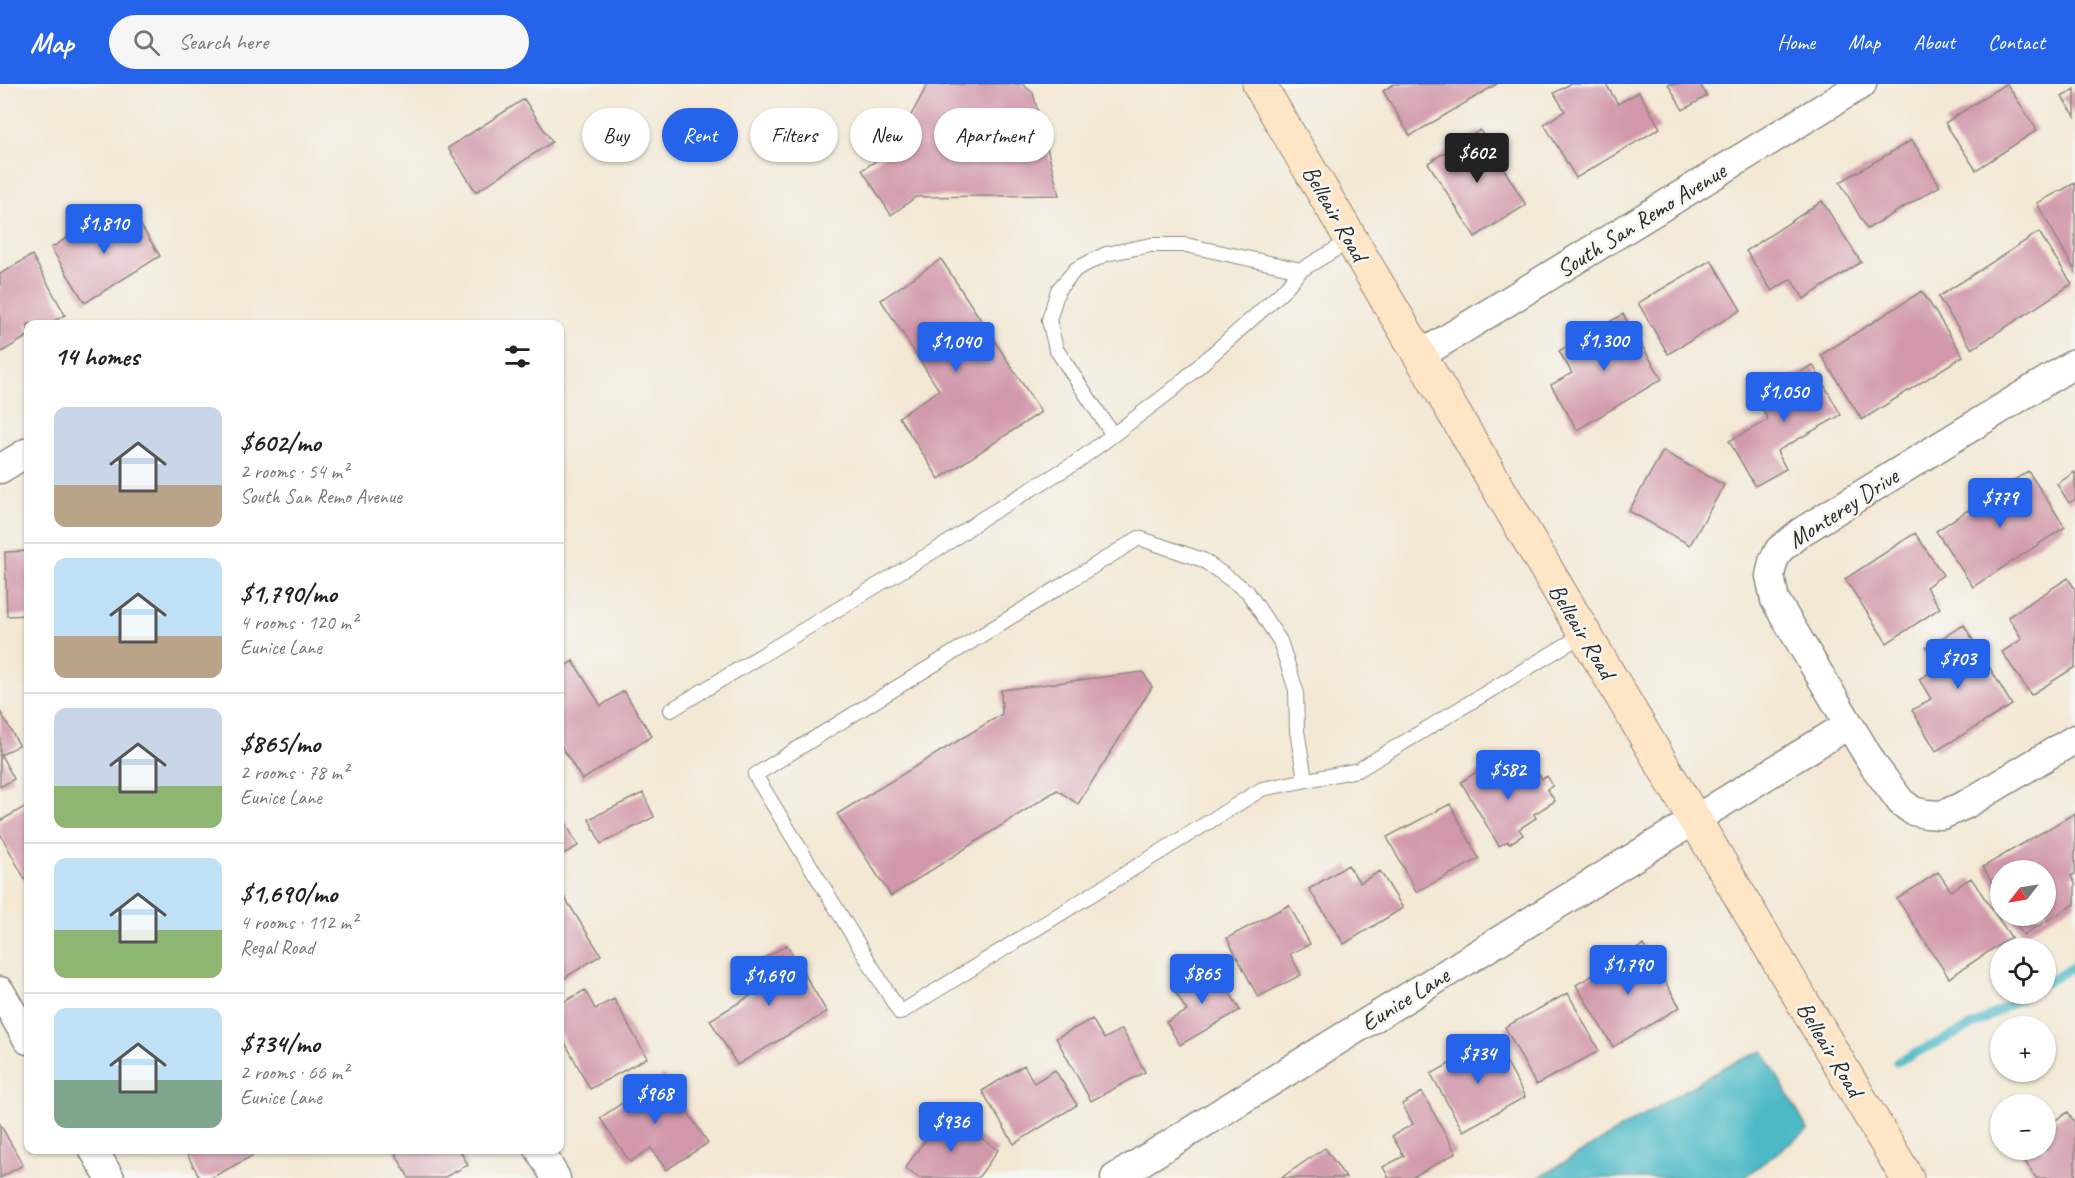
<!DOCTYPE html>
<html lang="en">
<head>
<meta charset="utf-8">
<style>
  body { margin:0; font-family:Caveat,sans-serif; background:#f6f6f6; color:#222; height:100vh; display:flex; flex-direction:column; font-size:22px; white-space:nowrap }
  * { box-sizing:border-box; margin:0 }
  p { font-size:20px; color:#767676 }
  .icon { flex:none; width:33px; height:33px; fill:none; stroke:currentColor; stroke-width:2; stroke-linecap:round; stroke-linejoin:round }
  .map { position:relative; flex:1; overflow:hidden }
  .side { position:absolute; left:24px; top:236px; width:540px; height:834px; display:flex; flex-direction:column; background:#fff; border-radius:12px; box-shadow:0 2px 4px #0004 }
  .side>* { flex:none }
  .top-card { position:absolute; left:582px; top:24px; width:570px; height:54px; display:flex; gap:12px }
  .needle { width:39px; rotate:239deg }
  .buttons { position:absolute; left:1990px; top:776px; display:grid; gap:12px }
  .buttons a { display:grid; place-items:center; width:66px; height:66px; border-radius:50%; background:#fff; box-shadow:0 2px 4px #0004; font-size:30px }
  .price { position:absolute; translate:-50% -51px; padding:0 14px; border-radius:6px; background:#2563eb; color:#fff; font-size:20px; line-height:39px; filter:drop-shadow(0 2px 3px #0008) }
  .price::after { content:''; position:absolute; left:50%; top:36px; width:18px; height:14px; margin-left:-9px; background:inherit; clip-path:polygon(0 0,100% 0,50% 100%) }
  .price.active { background:#222; color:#fff }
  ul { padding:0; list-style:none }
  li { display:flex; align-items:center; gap:18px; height:150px; padding:0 30px }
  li+li { border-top:2px solid #e0e0e0 }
  li span { display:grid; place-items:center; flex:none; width:168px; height:120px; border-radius:12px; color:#555 }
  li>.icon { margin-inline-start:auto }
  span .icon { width:72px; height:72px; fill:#fffc; stroke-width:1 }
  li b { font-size:26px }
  h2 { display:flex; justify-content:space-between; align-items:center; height:72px; padding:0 30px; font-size:26px }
  .tag { padding:0 21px; border-radius:27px; background:#fff; box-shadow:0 2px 4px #0004; font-size:21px; line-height:54px }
  .tag.active { background:#2563eb; color:#fff }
  header { display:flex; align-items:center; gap:36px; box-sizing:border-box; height:84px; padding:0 30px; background:#2563eb; color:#fff }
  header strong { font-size:28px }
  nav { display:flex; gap:33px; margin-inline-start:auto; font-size:21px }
  .search { width:420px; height:54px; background:#f6f6f6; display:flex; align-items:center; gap:15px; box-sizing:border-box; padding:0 21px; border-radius:33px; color:#767676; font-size:22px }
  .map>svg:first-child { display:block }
  .water { fill:#4cb9c6; stroke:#3c7278; stroke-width:1.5 }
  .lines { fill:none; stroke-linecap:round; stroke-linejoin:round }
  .stream { stroke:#4cb9c6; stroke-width:9 }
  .building { fill:#d197aa }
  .lane-casing { stroke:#8f8a80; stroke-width:16 }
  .street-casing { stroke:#8f8a80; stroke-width:31 }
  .secondary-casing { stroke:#8f8a80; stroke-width:35 }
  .lane { stroke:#fff; stroke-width:14 }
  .street { stroke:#fff; stroke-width:28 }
  .secondary { stroke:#fde5c5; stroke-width:33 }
  .labels { text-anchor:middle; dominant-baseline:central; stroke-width:5; stroke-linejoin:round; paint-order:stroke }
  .street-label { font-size:24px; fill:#2b2b2b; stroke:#f6f6f2 }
</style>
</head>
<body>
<header>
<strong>Map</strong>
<div class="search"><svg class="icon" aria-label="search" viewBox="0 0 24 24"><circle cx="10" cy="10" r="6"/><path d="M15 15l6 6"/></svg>Search here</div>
<nav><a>Home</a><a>Map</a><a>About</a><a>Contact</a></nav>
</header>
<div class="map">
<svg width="2075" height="1094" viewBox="0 0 2075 1094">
  <rect width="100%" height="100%" fill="#f6f6f2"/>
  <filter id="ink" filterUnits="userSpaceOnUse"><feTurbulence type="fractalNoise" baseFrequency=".0167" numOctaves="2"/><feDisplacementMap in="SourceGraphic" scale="12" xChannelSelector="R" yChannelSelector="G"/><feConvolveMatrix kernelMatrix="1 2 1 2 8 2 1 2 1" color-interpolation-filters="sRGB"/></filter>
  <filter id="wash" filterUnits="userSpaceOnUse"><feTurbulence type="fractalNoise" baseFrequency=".008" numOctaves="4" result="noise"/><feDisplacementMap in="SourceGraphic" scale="24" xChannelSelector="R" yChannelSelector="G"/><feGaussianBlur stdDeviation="1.35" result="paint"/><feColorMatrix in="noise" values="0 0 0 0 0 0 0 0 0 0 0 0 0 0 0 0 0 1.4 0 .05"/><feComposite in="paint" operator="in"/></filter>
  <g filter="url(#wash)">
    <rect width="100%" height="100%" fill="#f3e8d4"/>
    <path class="water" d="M1763,967L1808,1046L1743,1094H1538L1726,982Z"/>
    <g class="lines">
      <path class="stream" d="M2046,899L2075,882
        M1897,978L1978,939L2029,909"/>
    </g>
    <g id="blocks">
      <path class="building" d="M928,0H1022L1033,9L1059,111L916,113L891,131L862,86L892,66Z
        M1394,0H1497L1410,52L1383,7Z
        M1570,0H1606L1618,20L1639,8L1660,44L1576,94L1544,40L1565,27L1554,9Z
        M1668,0H1700L1707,12L1683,26Z
        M2005,0H2007L2037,46L1976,86L1945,39Z
        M2075,5V32L2062,13Z
        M524,15L552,58L476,108L448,64Z
        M1480,46L1526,121L1475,153L1428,79Z
        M1912,56L1940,102L1867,145L1840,98Z
        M2075,99V187L2037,119Z
        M1822,117L1861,178L1804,215L1791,195L1772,207L1746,167Z
        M107,128L119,147L137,135L160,172L85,219L51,164Z
        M2039,148L2072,200L1972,265L1938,213Z
        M32,171L65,231L49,240H28V252L0,269V190Z
        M941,175L1041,328L939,395L899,333L939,306L881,216Z
        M1711,176L1741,226L1668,270L1638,219Z
        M1922,207L1963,272L1862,336L1821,271Z
        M1623,230L1662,295L1577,346L1551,301L1572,289L1559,267Z
        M1813,281L1841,331L1777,367L1786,385L1755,402L1729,357L1768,336L1756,313Z
        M1663,367L1724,401L1690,461L1629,427Z
        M2028,387L2065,443L1973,503L1936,447Z
        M2075,388V415L2069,419L2057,400Z
        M1915,449L1943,491L1926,503L1940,524L1887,559L1845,495Z
        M28,467V531L7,532L5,468Z
        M2068,494L2075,505V583L2031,611L2002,568L2022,555L2008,533Z
        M1964,541L2012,621L1936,667L1912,626L1931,615L1919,595L1938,584L1926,563Z
        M573,577L601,622L624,607L652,652L582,696L560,660V585Z
        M1143,588L1152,603L1078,720L1057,706L891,812L837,730L1002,630L1001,606Z
        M0,627L19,661L1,671L14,695L0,703Z
        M1489,680L1496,691L1498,689L1506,701L1534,683L1542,695L1547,692L1553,702L1547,705L1555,717L1534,730L1536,734L1519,745L1523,751L1509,760L1508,757L1499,762L1461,698Z
        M643,709L654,733L601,760L589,735Z
        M1450,720L1479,775L1416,808L1387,753Z
        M28,721V801L0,749V737Z
        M560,728L578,762L560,772Z
        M2075,729V790L2071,792L2075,799V820L2023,851L2011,831H2046V786H2001V814L1983,783Z
        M1348,781L1360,799L1380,787L1403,824L1344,860L1309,805Z
        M1938,788L1951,807L1971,794L2011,853L1949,894L1897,815Z
        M565,814L601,871L560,897V818Z
        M1289,821L1310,860L1290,870L1301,891L1258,913L1227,854Z
        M787,861L827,928L737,981L710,936L755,909L742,887Z
        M1643,861L1680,923L1613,963L1576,901Z
        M1213,880L1240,926L1180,961L1166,938L1187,927L1173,904Z
        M585,906L595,925L614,915L647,974L590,1005L560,949V920Z
        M1568,909L1599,967L1536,1001L1505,943Z
        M1092,935L1104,955L1122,945L1145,988L1091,1017L1056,954Z
        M1494,955L1525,1013L1463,1047L1431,990Z
        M1024,981L1034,999L1055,986L1077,1021L1014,1060L982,1007Z
        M664,991L708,1059L666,1086L651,1064L630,1078L600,1034Z
        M1422,1008L1456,1069L1411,1094H1389L1383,1083L1404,1072L1392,1052L1413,1040L1402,1020Z
        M945,1028L998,1066L978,1094H919L905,1084Z
        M2068,1028L2075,1039V1094H2036L2017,1065H2046V1042Z
        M0,1040L23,1081L0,1094Z
        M1325,1064L1346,1094H1281Z
        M184,1065H248L252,1072L211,1094H200Z
        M393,1065H459L468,1081L443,1094H409Z"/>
    </g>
  </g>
  <g filter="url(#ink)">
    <use href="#blocks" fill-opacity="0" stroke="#8f8a80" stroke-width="1.5"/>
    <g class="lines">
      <defs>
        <path id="lane" d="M1113,351L1056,265L1049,236L1058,206L1076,185L1106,170L1151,161H1186L1301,186
          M671,626L949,458L983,434L1075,379L1113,351L1171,307L1282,208L1301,186L1351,156
          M1305,695L1297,647L1296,606L1280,557L1247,507L1203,476L1139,454L755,691L900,929L1262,705L1358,686L1584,550"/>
        <path id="street" d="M1419,272L1862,0
          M2075,279L1801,448L1779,466L1773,478L1770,492L1775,516L1874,682L1901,718L1913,727L1926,730L1942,731L1965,721L2075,655
          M0,385L28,368
          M0,907L28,956
          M93,1065L110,1094
          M539,1065L556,1094
          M1115,1094L1848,641"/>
        <path id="secondary" d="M1259,0L1907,1094"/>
      </defs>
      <use href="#lane" class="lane-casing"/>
      <use href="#street" class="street-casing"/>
      <use href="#secondary" class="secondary-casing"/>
      <use href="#lane" class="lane"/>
      <use href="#street" class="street"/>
      <use href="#secondary" class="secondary"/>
    </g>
  </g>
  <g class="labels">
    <g class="street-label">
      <text transform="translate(1335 129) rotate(60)">Belleair Road</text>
      <text transform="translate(1641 136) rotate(-32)">South San Remo Avenue</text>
      <text transform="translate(1843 424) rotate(-33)">Monterey Drive</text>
      <text transform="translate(1582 547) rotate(59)">Belleair Road</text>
      <text transform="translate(1405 915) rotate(-32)">Eunice Lane</text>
      <text transform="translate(1830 965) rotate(59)">Belleair Road</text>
    </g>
  </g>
</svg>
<div class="buttons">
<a><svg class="needle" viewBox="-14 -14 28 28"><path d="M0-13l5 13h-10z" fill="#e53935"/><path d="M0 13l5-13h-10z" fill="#767676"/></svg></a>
<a><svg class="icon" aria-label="locate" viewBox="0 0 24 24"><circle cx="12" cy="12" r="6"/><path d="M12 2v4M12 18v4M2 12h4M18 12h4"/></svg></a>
<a>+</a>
<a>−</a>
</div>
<b class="price active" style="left:1477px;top:100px">$602</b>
<b class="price" style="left:104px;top:171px">$1,810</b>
<b class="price" style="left:1604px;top:288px">$1,300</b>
<b class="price" style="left:956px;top:289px">$1,040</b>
<b class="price" style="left:1784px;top:339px">$1,050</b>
<b class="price" style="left:2000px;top:445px">$779</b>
<b class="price" style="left:1958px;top:606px">$703</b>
<b class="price" style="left:1508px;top:717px">$582</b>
<b class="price" style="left:1628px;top:912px">$1,790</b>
<b class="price" style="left:1202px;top:921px">$865</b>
<b class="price" style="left:769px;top:923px">$1,690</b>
<b class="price" style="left:1478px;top:1001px">$734</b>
<b class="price" style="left:655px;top:1041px">$968</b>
<b class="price" style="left:951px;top:1069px">$936</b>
<div class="top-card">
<a class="tag">Buy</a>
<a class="tag active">Rent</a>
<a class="tag">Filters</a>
<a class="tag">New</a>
<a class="tag">Apartment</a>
</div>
<section class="side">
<h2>14 homes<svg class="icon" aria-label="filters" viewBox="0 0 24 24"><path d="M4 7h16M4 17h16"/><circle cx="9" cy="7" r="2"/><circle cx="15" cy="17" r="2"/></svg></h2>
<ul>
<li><span style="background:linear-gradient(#c9d6e8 65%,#b9a48a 0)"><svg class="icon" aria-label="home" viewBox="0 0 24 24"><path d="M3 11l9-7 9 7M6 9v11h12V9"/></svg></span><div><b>$602/mo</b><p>2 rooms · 54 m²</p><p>South San Remo Avenue</p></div></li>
<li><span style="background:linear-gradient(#bfe0f5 65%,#b9a48a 0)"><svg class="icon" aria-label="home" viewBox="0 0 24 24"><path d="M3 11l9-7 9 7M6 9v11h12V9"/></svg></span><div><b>$1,790/mo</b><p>4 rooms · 120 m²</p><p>Eunice Lane</p></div></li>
<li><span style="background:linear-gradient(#c9d6e8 65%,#8fb573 0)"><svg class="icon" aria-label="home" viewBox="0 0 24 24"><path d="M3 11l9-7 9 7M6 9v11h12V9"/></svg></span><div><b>$865/mo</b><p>2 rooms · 78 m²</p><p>Eunice Lane</p></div></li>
<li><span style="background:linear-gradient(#bfe0f5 60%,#8fb573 0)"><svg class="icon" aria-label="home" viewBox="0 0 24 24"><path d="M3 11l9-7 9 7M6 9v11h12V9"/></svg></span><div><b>$1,690/mo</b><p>4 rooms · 112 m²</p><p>Regal Road</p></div></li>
<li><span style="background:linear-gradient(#bfe0f5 60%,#7fa58c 0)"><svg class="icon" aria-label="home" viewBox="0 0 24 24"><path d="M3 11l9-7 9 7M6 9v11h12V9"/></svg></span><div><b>$734/mo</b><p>2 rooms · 66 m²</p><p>Eunice Lane</p></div></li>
</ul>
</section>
</div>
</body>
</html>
